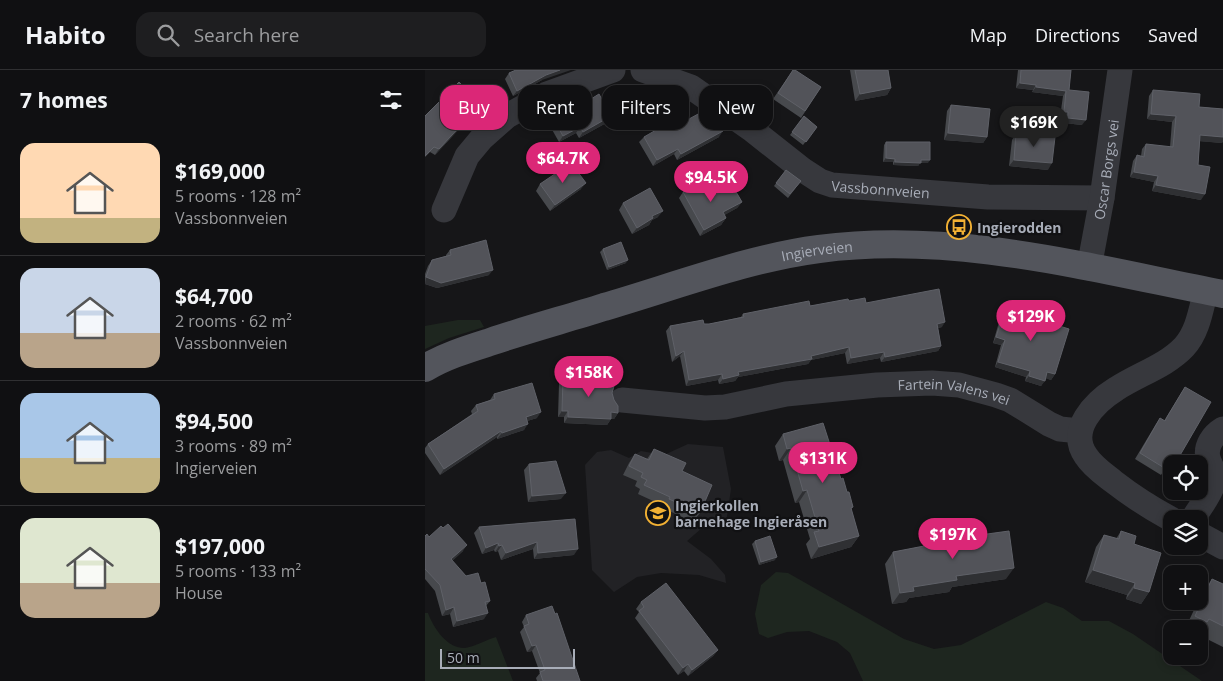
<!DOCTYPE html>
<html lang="en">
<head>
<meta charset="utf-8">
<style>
  body { margin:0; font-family:"Open Sans",sans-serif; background:#1e1e20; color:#f1f3f6; height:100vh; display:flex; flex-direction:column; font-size:19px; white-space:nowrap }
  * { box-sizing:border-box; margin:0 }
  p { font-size:16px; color:#9c9d9f }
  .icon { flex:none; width:28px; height:28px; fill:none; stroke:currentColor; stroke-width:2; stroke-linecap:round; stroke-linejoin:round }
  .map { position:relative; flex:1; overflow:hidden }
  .side { display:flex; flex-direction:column; background:#101012; width:425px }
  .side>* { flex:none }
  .top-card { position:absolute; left:15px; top:15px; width:475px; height:45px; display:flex; gap:10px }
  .controls { position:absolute; left:738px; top:385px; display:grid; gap:10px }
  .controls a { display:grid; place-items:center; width:45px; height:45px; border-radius:10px; background:#101012; box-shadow:0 2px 8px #0003,0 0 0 1px #303032; font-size:25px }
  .scale { position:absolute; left:15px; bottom:12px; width:135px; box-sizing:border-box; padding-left:5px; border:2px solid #a8adb8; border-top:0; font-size:14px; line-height:18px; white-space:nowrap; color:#a8adb8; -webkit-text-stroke:4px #111113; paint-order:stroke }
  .price { position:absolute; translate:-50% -42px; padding:0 11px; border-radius:18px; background:#db2777; color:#fff; font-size:16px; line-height:32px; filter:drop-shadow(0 1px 2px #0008) }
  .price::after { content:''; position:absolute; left:50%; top:30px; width:15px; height:11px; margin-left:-8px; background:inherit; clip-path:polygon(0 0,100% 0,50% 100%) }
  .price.active { background:#222; color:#fff }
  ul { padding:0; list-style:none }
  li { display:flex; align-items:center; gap:15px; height:125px; padding:0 20px }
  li+li { border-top:1px solid #303032 }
  li span { display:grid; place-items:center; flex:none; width:140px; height:100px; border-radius:15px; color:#555 }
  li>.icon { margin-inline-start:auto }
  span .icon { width:60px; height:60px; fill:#fffc; stroke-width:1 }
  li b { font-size:21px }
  h2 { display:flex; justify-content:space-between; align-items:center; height:60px; padding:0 20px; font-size:21px }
  .pill { padding:0 18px; border-radius:15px; background:#101012; box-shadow:0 2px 8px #0003,0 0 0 1px #303032; font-size:18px; line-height:45px }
  .pill.active { background:#db2777; color:#fff }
  header { display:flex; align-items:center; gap:30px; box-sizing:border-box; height:70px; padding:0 25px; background:#101012; border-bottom:1px solid #303032 }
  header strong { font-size:24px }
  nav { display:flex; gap:28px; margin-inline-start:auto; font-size:18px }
  .search { width:350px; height:45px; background:#1e1e20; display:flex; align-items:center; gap:12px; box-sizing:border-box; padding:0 18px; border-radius:15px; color:#9c9d9f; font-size:19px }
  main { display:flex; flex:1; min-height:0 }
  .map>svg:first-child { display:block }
  .built { fill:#222225 }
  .green { fill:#1e261f }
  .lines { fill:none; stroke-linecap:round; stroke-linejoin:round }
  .minor { stroke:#37383d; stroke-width:25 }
  .major { stroke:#53555c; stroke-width:28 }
  .wall { fill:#47494d }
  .shaded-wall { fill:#2f3033 }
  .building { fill:#525359; stroke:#5f6168 }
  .labels { text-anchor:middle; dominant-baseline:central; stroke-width:4.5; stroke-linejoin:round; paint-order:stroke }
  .street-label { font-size:14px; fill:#a8adb8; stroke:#111113 }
  .poi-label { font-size:14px; font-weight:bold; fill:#a8adb8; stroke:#111113; text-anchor:start }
</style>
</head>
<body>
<header>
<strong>Habito</strong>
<div class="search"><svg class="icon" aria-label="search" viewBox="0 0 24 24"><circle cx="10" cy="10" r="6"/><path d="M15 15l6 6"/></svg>Search here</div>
<nav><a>Map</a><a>Directions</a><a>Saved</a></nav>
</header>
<main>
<section class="side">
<h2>7 homes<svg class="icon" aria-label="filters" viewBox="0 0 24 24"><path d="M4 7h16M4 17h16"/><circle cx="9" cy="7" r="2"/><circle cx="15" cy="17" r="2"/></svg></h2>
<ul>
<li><span style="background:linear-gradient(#ffd9b3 75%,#c2b280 0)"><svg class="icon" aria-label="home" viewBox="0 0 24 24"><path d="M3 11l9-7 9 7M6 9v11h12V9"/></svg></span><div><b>$169,000</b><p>5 rooms · 128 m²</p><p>Vassbonnveien</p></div></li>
<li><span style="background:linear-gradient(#c9d6e8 65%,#b9a48a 0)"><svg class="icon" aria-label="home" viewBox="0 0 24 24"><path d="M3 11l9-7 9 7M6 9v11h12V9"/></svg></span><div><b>$64,700</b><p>2 rooms · 62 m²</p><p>Vassbonnveien</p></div></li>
<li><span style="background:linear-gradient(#a9c7e8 65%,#c2b280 0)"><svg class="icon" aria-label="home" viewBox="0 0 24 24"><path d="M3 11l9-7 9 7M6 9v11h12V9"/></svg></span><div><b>$94,500</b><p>3 rooms · 89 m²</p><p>Ingierveien</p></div></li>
<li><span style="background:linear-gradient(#dfe7d0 65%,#b9a48a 0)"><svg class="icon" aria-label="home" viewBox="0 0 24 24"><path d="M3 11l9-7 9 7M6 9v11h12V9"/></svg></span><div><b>$197,000</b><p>5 rooms · 133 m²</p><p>House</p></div></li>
</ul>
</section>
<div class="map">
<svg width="798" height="611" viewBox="0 0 798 611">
  <rect width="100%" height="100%" fill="#161618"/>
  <path class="built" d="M263,374L298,377L306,419L301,453L285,451L262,471L286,489L300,505L301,513L274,505L236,503L212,507L189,522L167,500L160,395L172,382L186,380L204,388L216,381L239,385Z"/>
  <path class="green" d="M33,250H55L59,257L24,268L0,279V256Z
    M351,502L363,503L479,569L509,579L536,575L621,532L638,538L657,551H684L708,564L777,611H438L425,583L412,572L384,561L362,562L343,568L334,564L330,544L336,515Z
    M0,543H3C8,557 22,579 40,578C49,577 61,570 71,567L88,611H0Z"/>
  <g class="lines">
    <g class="minor">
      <path id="s1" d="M218,0L266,17L326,59L378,100L395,111L407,115L563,127L677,128"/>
      <path d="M19,140L42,86L57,68L82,46L122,24L188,0"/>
      <path id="s2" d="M664,198L677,128L695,0"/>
      <path id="s3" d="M197,330L280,338L300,337L361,324L452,315L507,313L534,315L571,325L585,330L624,354L635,359L655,361"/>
      <path d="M746,449C726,438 707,426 689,412C679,404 668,397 661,386C642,360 670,332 691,319C714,304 741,296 759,277C773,262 776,239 781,220"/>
      <path d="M768,449C775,437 786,424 789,411C791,402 785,396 783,388C780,376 788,365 798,359"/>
      <path d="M774,464L798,477"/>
    </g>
    <path class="major" id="s4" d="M0,298C20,286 43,279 65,272C103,259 141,249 179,237C248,217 324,188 394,179C530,161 665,198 798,224"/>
  </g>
  <path class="wall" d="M368,0L396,17L376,48L348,29Z
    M425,0H463L466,18L462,25L430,31Z
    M593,0H646L644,20L657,55L639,53L640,47H635L638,26L607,22L608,20L591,18Z
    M84,3L117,10L88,26L80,9Z
    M728,20L774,37L798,39V71L797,73L775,71L773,95L776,130L727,121L729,112L705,107L708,91L712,85L716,86L717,79L721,74L745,77L747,52L722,49L724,26Z
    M51,29L46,39L37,49L36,57L10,85L5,82L0,87V46Z
    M166,29L186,46L183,52L154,68L151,63L134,72L125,56L129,50L148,38V37L151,31Z
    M526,35L562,67L558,73L519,70L522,41Z
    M379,46L392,57L378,75L365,65Z
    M279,51L294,67L252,90L249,84L228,96L214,72L219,67L253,55Z
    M591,63L623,100L584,96L587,70Z
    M461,72L503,93H495L493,96L468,95V92H458L459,75Z
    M361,100L376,111L363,128L349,116Z
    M115,114L156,119L125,141L111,121Z
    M258,122L288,126L317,132L312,138L299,145L301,148L296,155L275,166L254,128Z
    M198,133L233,147L227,150L224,155L207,164L194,140Z
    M178,179L201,193L182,200L175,182Z
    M25,180L64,205L12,218L0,214V204L3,196L7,190L21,186V185Z
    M424,231L441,233L517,257L513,258L516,276L513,281L456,292L455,288L422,294L420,283L386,290L383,294L313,307L310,311L294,314L293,310L261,316L255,286L247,292L241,261L245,256L284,254L316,247L318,244Z
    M582,232L628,254L630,304L626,310L621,308L616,316L600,311L601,307L570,297L576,275L568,273L578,238Z
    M138,308L189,317L187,323L189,330L193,343L189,349H186L182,355L139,353V347H133L134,314Z
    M760,317L754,387L749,394L745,391L736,405L710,389L731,354L735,348L739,351Z
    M69,324L112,348L102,351L99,360L72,369V367L15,405L0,383V378L3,374L47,344L46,341L51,335L65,330Z
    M358,364L416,409L428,437L426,439L434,466L426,477L386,489L381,474L385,469L374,432L370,433L358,390L354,391L350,376Z
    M229,379L257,401L275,443L268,452L238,438L239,436L213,424L215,419L210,416L212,411L198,405L204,393L210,384L222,389Z
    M104,394L136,429L103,432L99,400Z
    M150,449L149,485L109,489L108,479L76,490L73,481L70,482L69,480L57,484L49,463L54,457Z
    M696,461L709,474L724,522L716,534L701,529L702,525L660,512L671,477L679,465L691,469Z
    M539,465H555L581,509L527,517L524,522L484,528L481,532L467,534L460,494L468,482L523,472L525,469L537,467Z
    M0,466L38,481L27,491L41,506L56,513L65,531L61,536L59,549L28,557L25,544L17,546L10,521L0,509Z
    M330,471L350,490L334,495L327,474Z
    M787,509L798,514V577L774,565V559H760L776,525Z
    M216,532L293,580L288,586L263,606L259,601L253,605L210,548L214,542L211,539Z
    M101,545L155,611H112L111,608L115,603L107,581L102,582L95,562L99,557L97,552Z"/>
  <path class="shaded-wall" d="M135,0H146L117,10L88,26L92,21L121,5Z
    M595,13L611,15L608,20L591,18Z
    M611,17L641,21L638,26L607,22Z
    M466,18L462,25L430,31L435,24Z
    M50,33L46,39L32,54L36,48Z
    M639,42H643L640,47H635Z
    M726,44L751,46L747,52L722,49Z
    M186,46L183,52L154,68L158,62Z
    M643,48L661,50L657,55L639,53Z
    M40,51L36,57L10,85L14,79Z
    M304,52L294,67L252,90L256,84Z
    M155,57L151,63L134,72L138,66Z
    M523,63L562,67L558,73L519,70Z
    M775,65L798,67V71L797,73L771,71Z
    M253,79L249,84L228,96L232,90Z
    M461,88L470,89L468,92H458Z
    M496,90H505L503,93H495L493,96L468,95L470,92Z
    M589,90L627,93L623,100L584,96Z
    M709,102L733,106L729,112L705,107Z
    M161,113L156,119L125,141L130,135Z
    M731,115L780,124L776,130L727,121Z
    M317,132L312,138L293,149L298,142Z
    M238,141L233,147L227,150L224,155L207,164L212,158L227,146Z
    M301,148L296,155L275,166L279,160Z
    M203,190L201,193L182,200L184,197Z
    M68,200L64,205L12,218L0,214L1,207Z
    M520,252L517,257L508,259L512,254Z
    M571,267L580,270L576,275L568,273Z
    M516,276L513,281L456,292L460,287Z
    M424,277L420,283L386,290L383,294L313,307L310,311L294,314L298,309L313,302Z
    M259,281L255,286L247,292L251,286Z
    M459,282L455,288L422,294L426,288Z
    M573,292L605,301L601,307L570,297Z
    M622,302L630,304L626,310L619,308Z
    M297,304L293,310L261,316L264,310Z
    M604,306L620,311L616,316L600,311Z
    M137,341H143L139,347H133Z
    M116,342L112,348L96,353L101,347Z
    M186,342L193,343L189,349H186L182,355L139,353L143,347Z
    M103,354L99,360L72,369L77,363Z
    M76,361L72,367L15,405L19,399Z
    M366,378L358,390L354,391L362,379Z
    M382,420L374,432L370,433L378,421Z
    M141,423L136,429L103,432L107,426Z
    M434,466L426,477L386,489L394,477Z
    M112,472L108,479L76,490L81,483Z
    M73,473L69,480L57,484L61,478Z
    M42,475L38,481L22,496L26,489Z
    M77,475L73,481L70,482L74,476Z
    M153,479L149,485L109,489L113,483Z
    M352,487L350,490L334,495L336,492Z
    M589,498L581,509L527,517L524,522L484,528L481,532L467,534L475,523L488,517L531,506Z
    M668,500L710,513L702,525L660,512Z
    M709,518L724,522L716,534L701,529Z
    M29,537L25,544L17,546L21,540Z
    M63,543L59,549L28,557L32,551Z
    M111,575L107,581L102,582L107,576Z
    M293,580L288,586L263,606L267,600Z
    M263,594L259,601L253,605L258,598Z"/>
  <path class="building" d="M91,0H135L121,5L92,21L84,3Z
    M368,0H370L396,17L380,41L353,23Z
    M430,0H463L466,18L435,24Z
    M596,0H646L644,20L664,22L661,50L643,48V42H639L641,21L611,17V15L595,13Z
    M34,12L51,29L48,32L50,33L36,48L40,51L14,79L9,77L0,86V46Z
    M728,20L775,24L774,37L798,39V67L775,65L773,95L785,97L780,124L731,115L733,106L709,102L712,85L719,87L721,74L748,77L751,46L726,44Z
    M174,24L186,46L158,62L155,57L138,66L129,50L154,35L151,31L163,25L166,29Z
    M526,35L565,39L562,67L523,63Z
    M287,40L304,52L298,61L256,84L253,79L232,90L219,67L250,49L253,55L275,43L279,51Z
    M379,46L392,57L381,72L367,62Z
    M591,63L630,67L627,93L589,90Z
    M461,72H505V90H496V93L470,92V89L461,88Z
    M146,93L161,113L130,135L115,114Z
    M361,100L376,111L365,124L351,113Z
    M280,110L288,126L307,115L317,132L298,142L301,148L279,160L258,122Z
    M225,118L238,141L227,146L228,148L212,158L198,133Z
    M61,170L68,200L16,213L1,207L7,190L26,185L25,180Z
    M196,172L203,190L184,197L178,179Z
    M514,219L520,252L512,254L516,276L460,287L459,282L426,288L424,277L386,286L387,289L313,302L314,305L298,309L297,304L264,310L259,281L251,286L245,256L278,250L279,254H284L319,247L318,244L384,231L385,236L423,229L424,231L440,228L441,233Z
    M582,232L598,237L597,240L613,245V247L629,251L628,254L644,259L630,304L622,302L620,311L604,306L605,301L573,292L580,270L571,267Z
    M138,308L194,310L189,316L187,323L189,330L193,336V343L186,342V349L143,347V341H137Z
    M107,313L116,342L101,347L103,354L77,363L76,361L19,399L3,374L53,341L51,335L70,329L69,324Z
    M760,317L786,332L754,387L749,385L741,399L715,383L735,348L740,351L742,347Z
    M398,353L416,409L418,408L422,422H424L428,437L426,438L434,466L394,477L389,462L394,461L382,420L378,421L366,378L362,379L358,364Z
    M229,379L261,393L257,401L287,415L275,443L244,429L245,427L219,415L222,410L216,407L218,403L204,396L210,384L224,390Z
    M131,391L141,423L107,426L104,394Z
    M150,449L153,479L113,483L112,472L81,483L77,475L74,476L73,473L61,478L54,457Z
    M23,454L42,475L26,489L41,506L53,503L56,513L60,512L65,531L60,532L63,543L32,551L29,537L21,540L15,515L0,499V466L2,464L4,467L16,456L18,458Z
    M584,461L589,498L531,506L532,510L488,517L489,521L475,523L468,482L525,471V469L539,467V465L555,463V465Z
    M696,461L711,466L709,474L736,483L724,522L709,518L710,513L668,500L679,465L694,469Z
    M345,466L352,487L336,492L330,471Z
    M787,509L798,514V556L784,549L782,552L770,546Z
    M241,513L293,580L267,600L263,594L258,598L214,541L219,537L216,532Z
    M127,536L130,544L132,543L155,611H118L115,602L120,600L111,575L107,576L99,556L104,554L101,545Z"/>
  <defs>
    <symbol id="bus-ring" viewBox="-11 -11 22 22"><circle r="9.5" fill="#111113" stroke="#f2b134" stroke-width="1.5"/><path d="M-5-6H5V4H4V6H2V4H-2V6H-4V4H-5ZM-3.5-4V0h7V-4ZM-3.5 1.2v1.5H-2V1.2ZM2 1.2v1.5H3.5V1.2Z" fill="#f2b134"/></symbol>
    <symbol id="school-ring" viewBox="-11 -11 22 22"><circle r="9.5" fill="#111113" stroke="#f2b134" stroke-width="1.5"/><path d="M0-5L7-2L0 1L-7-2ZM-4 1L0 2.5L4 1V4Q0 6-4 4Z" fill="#f2b134"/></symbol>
  </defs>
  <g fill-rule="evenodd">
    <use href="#bus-ring" x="520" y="143" width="28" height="28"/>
    <use href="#school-ring" x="219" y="429" width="28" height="28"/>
  </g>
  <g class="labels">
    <g class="street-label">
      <text stroke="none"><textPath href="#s2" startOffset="100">Oscar Borgs vei</textPath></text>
      <text stroke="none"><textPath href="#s1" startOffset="272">Vassbonnveien</textPath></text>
      <text stroke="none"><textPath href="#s4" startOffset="410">Ingierveien</textPath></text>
      <text stroke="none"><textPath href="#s3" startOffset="335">Fartein Valens vei</textPath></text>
    </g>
    <g class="poi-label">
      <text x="552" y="157">Ingierodden</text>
      <text x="250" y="435">Ingierkollen<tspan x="250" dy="16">barnehage Ingieråsen</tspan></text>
    </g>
  </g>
</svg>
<div class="controls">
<a><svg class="icon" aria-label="locate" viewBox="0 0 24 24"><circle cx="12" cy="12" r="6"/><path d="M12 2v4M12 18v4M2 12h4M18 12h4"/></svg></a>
<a><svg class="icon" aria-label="layers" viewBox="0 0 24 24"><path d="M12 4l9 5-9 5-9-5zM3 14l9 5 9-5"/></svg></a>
<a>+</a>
<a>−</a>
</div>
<div class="scale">50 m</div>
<b class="price active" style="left:609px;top:78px">$169K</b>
<b class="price" style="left:138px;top:114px">$64.7K</b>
<b class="price" style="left:286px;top:133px">$94.5K</b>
<b class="price" style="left:606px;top:272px">$129K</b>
<b class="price" style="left:164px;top:328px">$158K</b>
<b class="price" style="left:398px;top:414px">$131K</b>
<b class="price" style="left:528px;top:490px">$197K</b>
<div class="top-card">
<a class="pill active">Buy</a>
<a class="pill">Rent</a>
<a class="pill">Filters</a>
<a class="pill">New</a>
</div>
</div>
</main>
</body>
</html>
